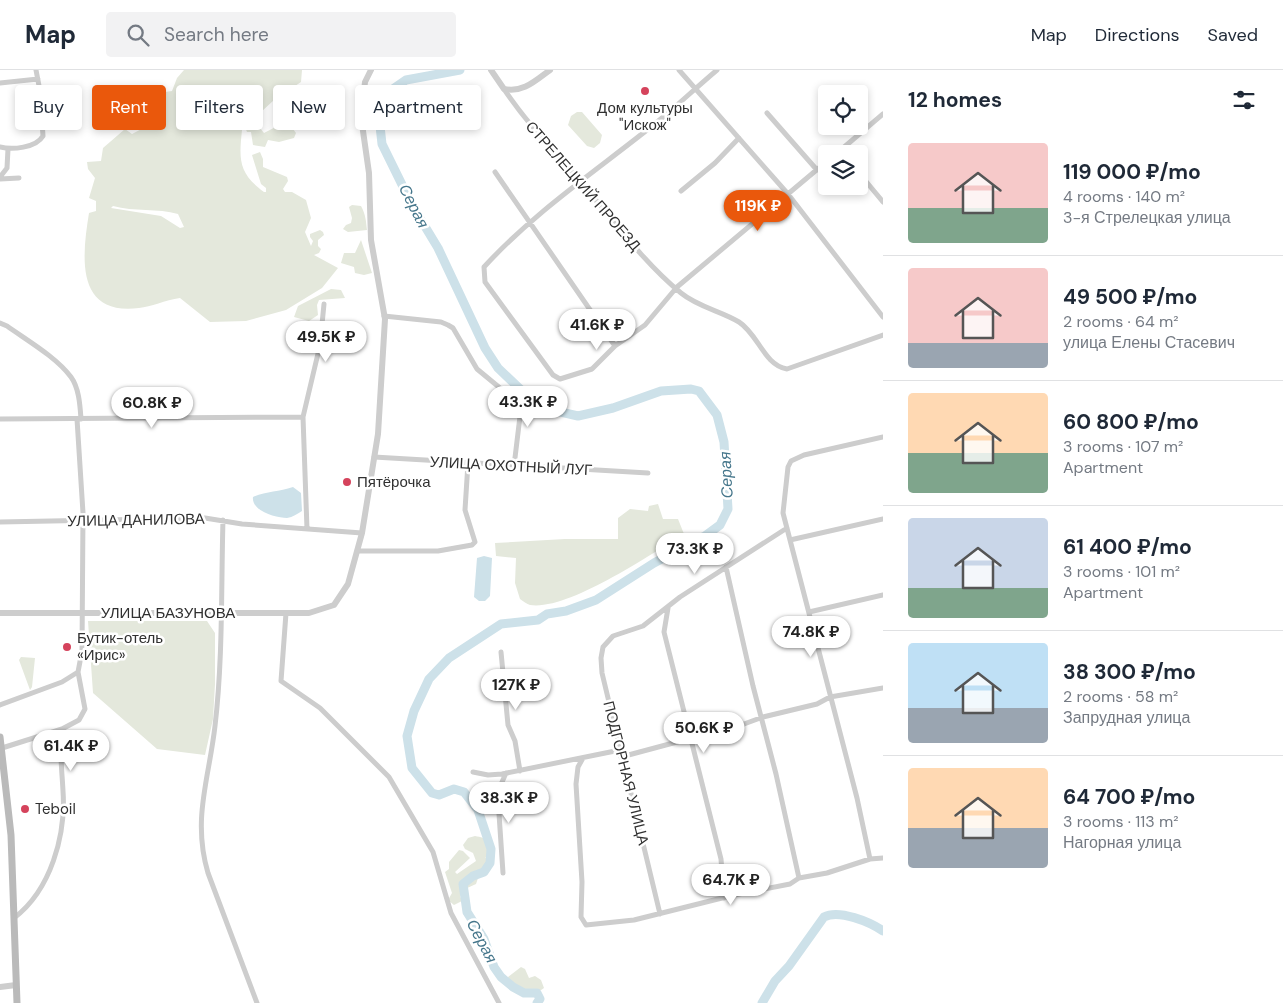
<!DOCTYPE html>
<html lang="en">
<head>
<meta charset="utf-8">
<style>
  body { margin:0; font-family:"DM Sans",sans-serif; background:#f2f2f3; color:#1f2937; height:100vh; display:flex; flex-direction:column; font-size:19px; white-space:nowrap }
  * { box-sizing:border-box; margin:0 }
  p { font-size:16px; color:#747a83 }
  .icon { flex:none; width:28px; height:28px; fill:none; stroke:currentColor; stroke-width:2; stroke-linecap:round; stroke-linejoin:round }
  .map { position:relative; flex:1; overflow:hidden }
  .details { display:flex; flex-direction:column; background:#fff; width:400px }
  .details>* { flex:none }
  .hud { position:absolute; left:15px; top:15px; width:475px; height:45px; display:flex; gap:10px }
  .fabs { position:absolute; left:818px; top:15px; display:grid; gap:10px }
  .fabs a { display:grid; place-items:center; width:50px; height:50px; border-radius:5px; background:#fff; box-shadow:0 2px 8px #0003; font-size:25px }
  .price { position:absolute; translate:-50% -42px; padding:0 11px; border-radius:18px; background:#fff; color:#222; font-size:16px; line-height:32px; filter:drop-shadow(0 1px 2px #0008) }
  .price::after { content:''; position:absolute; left:50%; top:30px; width:15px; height:11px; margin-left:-8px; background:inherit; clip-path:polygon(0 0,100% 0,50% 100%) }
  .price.active { background:#ea580c; color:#fff }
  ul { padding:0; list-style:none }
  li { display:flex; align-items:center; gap:15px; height:125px; padding:0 25px }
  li+li { border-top:1px solid #e0e1e3 }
  li span { display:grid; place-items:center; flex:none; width:140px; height:100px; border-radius:5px; color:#555 }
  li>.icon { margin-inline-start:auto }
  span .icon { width:60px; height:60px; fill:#fffc; stroke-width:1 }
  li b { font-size:21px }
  h2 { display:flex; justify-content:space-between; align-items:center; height:60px; padding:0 25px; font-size:21px }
  .chip { padding:0 18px; border-radius:5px; background:#fff; box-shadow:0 2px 8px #0003; font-size:18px; line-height:45px }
  .chip.active { background:#ea580c; color:#fff }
  header { display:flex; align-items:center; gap:30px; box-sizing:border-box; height:70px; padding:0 25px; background:#fff; border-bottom:1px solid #e0e1e3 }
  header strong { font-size:24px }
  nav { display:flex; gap:28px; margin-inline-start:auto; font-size:18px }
  .search { width:350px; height:45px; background:#f2f2f3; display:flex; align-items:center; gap:12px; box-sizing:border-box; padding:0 18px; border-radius:5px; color:#747a83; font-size:19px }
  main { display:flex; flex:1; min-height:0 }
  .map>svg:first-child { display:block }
  .green { fill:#e4e8dc; fill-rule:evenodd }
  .water { fill:#cde1e9 }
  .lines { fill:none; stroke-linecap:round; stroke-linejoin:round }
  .river { stroke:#cde1e9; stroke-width:9 }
  .minor { stroke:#cdcdcd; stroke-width:5 }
  .tertiary { stroke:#cdcdcd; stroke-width:6 }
  .secondary { stroke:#bababa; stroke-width:7 }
  .poi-dot { fill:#d5435c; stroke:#fff; stroke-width:2 }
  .labels { text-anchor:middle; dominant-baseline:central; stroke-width:5; stroke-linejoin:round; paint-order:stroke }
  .poi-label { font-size:15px; fill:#303030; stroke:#fff; text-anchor:start }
  .street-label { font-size:15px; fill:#303030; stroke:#fff }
  .water-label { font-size:16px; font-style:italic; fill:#45768b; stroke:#fff }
</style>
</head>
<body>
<header>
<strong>Map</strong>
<div class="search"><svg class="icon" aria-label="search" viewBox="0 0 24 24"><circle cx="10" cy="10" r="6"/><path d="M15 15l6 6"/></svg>Search here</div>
<nav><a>Map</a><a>Directions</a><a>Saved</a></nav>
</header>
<main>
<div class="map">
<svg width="883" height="933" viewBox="0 0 883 933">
  <rect width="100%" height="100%" fill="#fff"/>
  <path class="green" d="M184,0H302L301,12L274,30L249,53H256L264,63L287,51L296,63L294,68L279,72L268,70L265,77L253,75L251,62H247L245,57L242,60C239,89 238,103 264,122H266V118L261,114L252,85L260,82L263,89V97L287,107L288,111L283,119L285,122H292L306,130L311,148L305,162L311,176L313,171L310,167V164L320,160L323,162L324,165L318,170V176L321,179L319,183L314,185L338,198L322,218L286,240L246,251L210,252L180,228C165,230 151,237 139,238C75,246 82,186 89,143L96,141V131L89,128L95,108L88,99L87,92L101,91L103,78L125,59L132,64L153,53L147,39V31H158L165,22L172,21L177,8ZM113,136C134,142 158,138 178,144L184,157L180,158L161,146L111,138Z
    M577,42H582L602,65L600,73L594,78L587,76L568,55L571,46Z
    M352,135L361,136C366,145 366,152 367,160L348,162L343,159L346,155L351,153L352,148L349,137Z
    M361,170L372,203L364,205L355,203L354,197L341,193L344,183H355Z
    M331,219L341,220L345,228L319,230L317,235L318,245L309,251L294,247L298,236Z
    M658,434L663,449H678L684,464C651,484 568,541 530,535C527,534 523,531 520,529L515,513L516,488L496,486L495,473L565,469H618V448L630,439L648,441L649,436Z
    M88,551H207L215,563V614L213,649L205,685L157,679L93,623Z
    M21,587L35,588L32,617L30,620L19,590Z
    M475,766C487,768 491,770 492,783L485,788L490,787L492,793L480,802L476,814L465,819L460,826L462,831L454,835L448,830L452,823L445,802L449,799V792L459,780L463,781L470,788L455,802L457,804L476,791L473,783L465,779L463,775L468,768Z
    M521,897L525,899L529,908L535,906L541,910L544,918C534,927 519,919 509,912L508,907Z"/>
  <path class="water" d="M293,417L301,423L302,441C297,444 293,447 287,448C276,448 251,441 253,427C266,421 279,422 293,417Z
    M484,486L492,488L490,526L485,531H479L474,527L477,488Z"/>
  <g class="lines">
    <path class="river" d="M460,0L406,10L393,19L381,44L380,56L382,74L412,135L438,178L485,278L498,298L539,337L578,346L613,338L661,321L691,319L699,321L717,345L724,372L728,439L720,455L705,466L654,493L596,530L566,541L547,544L538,550L501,554L449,588L429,609L414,641L407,666L412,698L432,723L439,725L454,719L464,722L478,740L491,779L490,793L484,802L473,806L463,814L467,842L484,869L494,897L501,907L513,917L524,923H537L540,929L537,933
      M762,933L775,911L789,896L824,847C839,839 870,852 883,861"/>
    <path class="minor" d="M679,0L788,124L883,247
      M717,0C698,16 681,32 662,48C602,97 537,139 484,197L485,212L553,305L560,309L592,299L615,276L645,255L677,217L826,92
      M0,13L38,9
      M504,19C526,52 553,80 579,110C612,148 642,191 681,223C698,237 721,241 739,252C758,264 764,295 787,299L883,265
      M767,43L817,100
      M0,77C12,80 36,78 43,66L40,21L36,0
      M836,84L883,44
      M495,102L615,276
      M859,103L883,132
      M0,107L7,98L8,79
      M0,109L19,108
      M681,121L715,93L739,68
      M384,246L441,252L448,255L453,258L477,299L518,333L521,338L514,396
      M0,253L7,256C28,271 56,287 71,307C79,318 80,335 81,349
      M0,349L303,347
      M374,387L648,403
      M223,450C221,519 223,588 215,656C209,709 192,749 208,803L257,933
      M0,452L205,448L242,454L362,463
      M307,459L303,347L320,275L324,234
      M790,470L883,449
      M357,481H438L472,475L475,472L465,440L468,393
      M726,497L753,616L776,704L799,808
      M668,538L664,562L721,789L724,828
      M809,542L883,525
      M286,543L281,611L320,638L389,707L433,782L451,843L499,933
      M501,582L508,655L515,671L520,701
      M0,635L62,612L78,602
      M2,678L62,659
      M621,687L744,654L763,647L817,634L830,627L883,618
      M583,688L578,697L576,714L582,812L581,847L586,855L634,850L734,825L790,814L799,808L827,803L870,789L883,788
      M473,702L488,705L502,704L620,680
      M870,789L857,728L783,443L788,397L791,391L804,385L883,367
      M503,803L498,729L499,719L506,703
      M660,844L602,603L601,588L603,577L613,566L643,556L680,527L787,458
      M14,848C51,820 66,765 63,721C62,700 59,680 62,659L79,650L85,639L78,602L82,581L83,443L77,349"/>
    <path class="tertiary" d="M491,0L504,19C523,23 535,11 550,0
      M0,543H309L334,535L348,514L362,463L378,364L385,249L371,170L369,103L361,47L365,12L371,0
      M0,917L16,915"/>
    <path class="secondary" d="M0,667L11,765L17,933"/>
  </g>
  <g class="poi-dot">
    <circle cx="645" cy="21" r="5"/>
    <circle cx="347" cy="412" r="5"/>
    <circle cx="67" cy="577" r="5"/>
    <circle cx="25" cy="739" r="5"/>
  </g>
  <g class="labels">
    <g class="poi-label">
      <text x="645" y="38" text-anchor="middle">Дом культуры<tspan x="645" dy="17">"Искож"</tspan></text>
      <text x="357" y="412">Пятёрочка</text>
      <text x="77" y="568">Бутик-отель<tspan x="77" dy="17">«Ирис»</tspan></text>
      <text x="35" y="739">Teboil</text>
    </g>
    <g class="street-label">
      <text transform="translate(583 116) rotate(49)">СТРЕЛЕЦКИЙ ПРОЕЗД</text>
      <text transform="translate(511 396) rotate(3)">УЛИЦА ОХОТНЫЙ ЛУГ</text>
      <text transform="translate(136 450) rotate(-1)">УЛИЦА ДАНИЛОВА</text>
      <text x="168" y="543">УЛИЦА БАЗУНОВА</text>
      <text transform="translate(626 703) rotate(76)">ПОДГОРНАЯ УЛИЦА</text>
    </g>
    <g class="water-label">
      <text transform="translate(414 136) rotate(63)">Серая</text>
      <text transform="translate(726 405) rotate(-93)">Серая</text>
      <text transform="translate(482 871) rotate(62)">Серая</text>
    </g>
  </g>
</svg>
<div class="fabs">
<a><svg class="icon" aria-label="locate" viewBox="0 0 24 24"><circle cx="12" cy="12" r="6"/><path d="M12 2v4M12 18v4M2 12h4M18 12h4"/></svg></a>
<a><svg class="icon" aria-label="layers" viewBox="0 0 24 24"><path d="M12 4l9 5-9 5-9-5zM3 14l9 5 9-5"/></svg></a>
</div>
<b class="price active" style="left:758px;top:162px">119K ₽</b>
<b class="price" style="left:597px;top:281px">41.6K ₽</b>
<b class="price" style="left:326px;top:293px">49.5K ₽</b>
<b class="price" style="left:528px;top:358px">43.3K ₽</b>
<b class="price" style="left:152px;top:359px">60.8K ₽</b>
<b class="price" style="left:695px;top:505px">73.3K ₽</b>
<b class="price" style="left:811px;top:588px">74.8K ₽</b>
<b class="price" style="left:516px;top:641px">127K ₽</b>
<b class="price" style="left:704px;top:684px">50.6K ₽</b>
<b class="price" style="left:71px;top:702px">61.4K ₽</b>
<b class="price" style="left:509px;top:754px">38.3K ₽</b>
<b class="price" style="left:731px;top:836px">64.7K ₽</b>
<div class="hud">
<a class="chip">Buy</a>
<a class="chip active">Rent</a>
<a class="chip">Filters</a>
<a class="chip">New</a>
<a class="chip">Apartment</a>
</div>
</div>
<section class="details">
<h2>12 homes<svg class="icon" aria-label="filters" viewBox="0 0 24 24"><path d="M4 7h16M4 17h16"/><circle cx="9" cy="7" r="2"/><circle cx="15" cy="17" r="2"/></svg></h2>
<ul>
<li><span style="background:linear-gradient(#f6c9c9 65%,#7fa58c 0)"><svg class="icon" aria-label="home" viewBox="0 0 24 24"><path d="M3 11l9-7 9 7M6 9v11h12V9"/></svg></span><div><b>119 000 ₽/mo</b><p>4 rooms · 140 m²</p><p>3-я Стрелецкая улица</p></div></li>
<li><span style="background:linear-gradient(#f6c9c9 75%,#9aa5b1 0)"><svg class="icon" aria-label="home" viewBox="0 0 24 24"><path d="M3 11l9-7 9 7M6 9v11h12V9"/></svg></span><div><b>49 500 ₽/mo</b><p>2 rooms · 64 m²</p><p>улица Елены Стасевич</p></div></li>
<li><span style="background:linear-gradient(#ffd9b3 60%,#7fa58c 0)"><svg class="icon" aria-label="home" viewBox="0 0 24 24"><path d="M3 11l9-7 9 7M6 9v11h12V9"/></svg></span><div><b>60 800 ₽/mo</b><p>3 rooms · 107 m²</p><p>Apartment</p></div></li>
<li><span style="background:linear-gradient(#c9d6e8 70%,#7fa58c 0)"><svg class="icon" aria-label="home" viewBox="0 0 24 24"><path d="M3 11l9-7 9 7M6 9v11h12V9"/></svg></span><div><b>61 400 ₽/mo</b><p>3 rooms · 101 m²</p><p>Apartment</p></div></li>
<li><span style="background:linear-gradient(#bfe0f5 65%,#9aa5b1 0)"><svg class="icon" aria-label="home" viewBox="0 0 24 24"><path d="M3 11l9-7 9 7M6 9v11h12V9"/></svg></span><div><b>38 300 ₽/mo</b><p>2 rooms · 58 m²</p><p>Запрудная улица</p></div></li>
<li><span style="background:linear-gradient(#ffd9b3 60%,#9aa5b1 0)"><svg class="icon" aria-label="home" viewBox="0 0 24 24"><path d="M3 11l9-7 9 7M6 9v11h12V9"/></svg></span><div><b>64 700 ₽/mo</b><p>3 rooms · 113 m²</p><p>Нагорная улица</p></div></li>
</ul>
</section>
</main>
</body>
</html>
